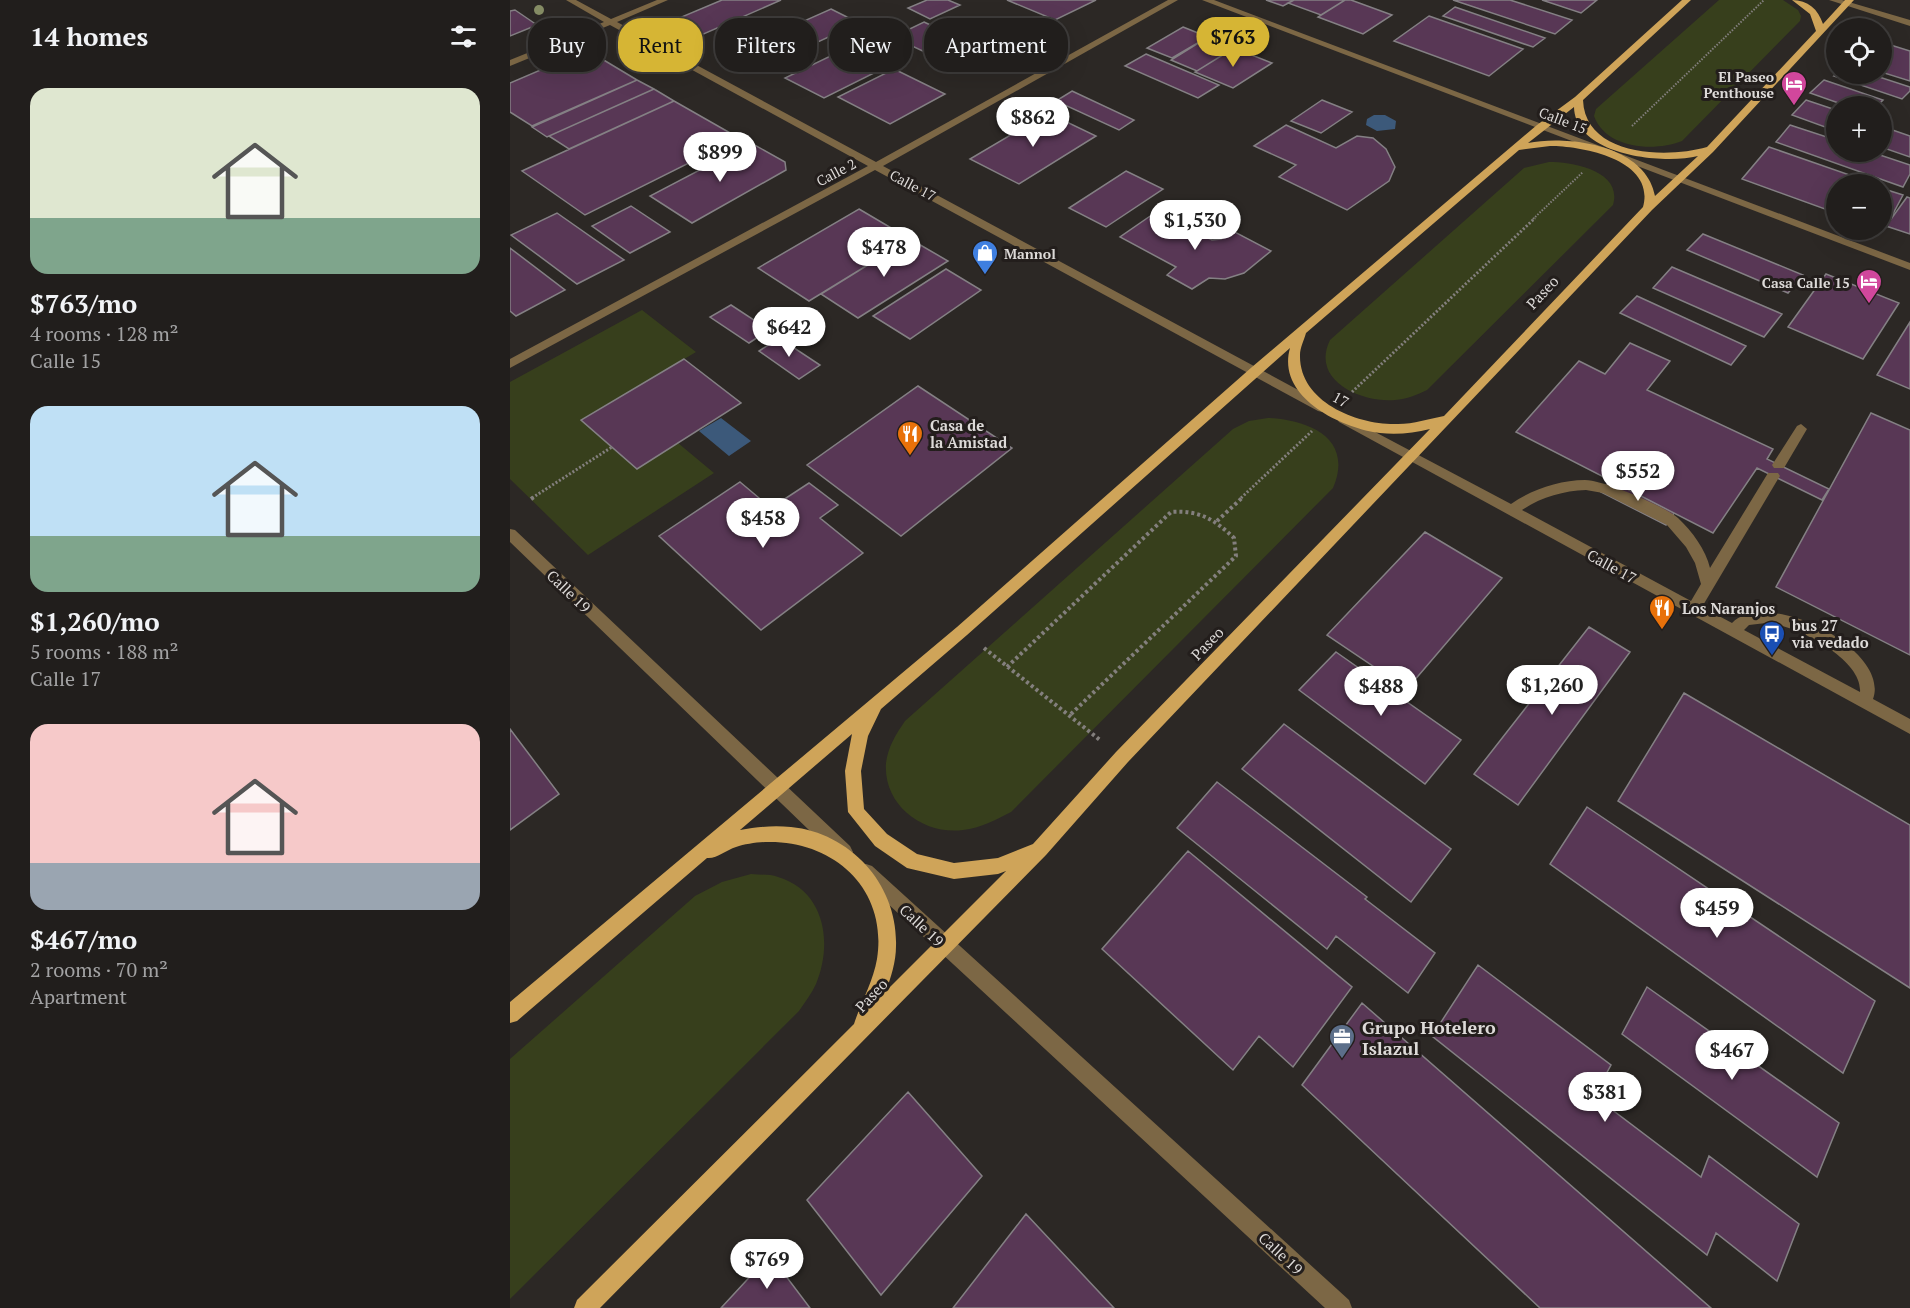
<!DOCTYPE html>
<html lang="en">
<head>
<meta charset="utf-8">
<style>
  body { margin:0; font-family:"PT Serif",serif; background:#2d2b29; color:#f1f3f6; height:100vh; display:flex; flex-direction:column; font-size:22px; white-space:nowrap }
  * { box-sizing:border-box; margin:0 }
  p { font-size:20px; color:#a2a2a3 }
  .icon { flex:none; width:33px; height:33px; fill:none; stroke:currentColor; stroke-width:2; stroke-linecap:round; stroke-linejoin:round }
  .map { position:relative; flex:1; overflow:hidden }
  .drawer { display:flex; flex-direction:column; background:#211e1c; width:510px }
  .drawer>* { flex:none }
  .guide { position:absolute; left:18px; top:18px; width:570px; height:54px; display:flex; gap:12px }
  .buttons { position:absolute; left:1316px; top:18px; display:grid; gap:12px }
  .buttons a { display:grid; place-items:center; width:66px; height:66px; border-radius:50%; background:#211e1c; box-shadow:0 6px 24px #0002,0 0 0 2px #3e3c3b; font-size:30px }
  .price { position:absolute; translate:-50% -51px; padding:0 14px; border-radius:21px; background:#fff; color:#222; font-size:20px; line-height:39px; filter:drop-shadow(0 2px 3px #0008) }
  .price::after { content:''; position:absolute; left:50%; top:36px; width:18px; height:14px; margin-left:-9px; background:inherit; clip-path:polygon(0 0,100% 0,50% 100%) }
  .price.on { background:#d6b534; color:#111 }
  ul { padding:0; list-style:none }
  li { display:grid; align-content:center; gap:12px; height:318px; padding:0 30px }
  li span { display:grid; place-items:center; height:186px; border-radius:18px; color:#555 }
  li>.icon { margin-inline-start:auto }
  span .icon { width:108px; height:108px; fill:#fffc; stroke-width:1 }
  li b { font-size:26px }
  h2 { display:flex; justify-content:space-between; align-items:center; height:72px; padding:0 30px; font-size:26px }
  .tag { padding:0 21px; border-radius:24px; background:#211e1c; box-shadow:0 6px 24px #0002,0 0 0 2px #3e3c3b; font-size:21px; line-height:54px }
  .tag.on { background:#d6b534; color:#111 }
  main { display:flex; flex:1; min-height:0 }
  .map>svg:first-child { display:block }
  .green { fill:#373f1c }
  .water { fill:#3c597a }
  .building { fill:#583755; stroke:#848084; stroke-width:1.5 }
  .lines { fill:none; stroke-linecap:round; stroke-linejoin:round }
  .path-far2 { stroke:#837f7d; stroke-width:2; stroke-dasharray:1.5 1.5; stroke-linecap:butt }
  .path-far1 { stroke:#837f7d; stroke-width:3; stroke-dasharray:2 2; stroke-linecap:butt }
  .path { stroke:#837f7d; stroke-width:4; stroke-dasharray:3 3; stroke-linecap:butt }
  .minor { fill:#7c6745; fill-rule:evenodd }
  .major { fill:#cfa459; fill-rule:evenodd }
  .tree { fill:#868d65 }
  .labels { text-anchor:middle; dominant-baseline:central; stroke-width:6; stroke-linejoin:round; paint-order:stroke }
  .far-poi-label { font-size:14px; font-weight:bold; fill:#dddad8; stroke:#231e1c; text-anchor:end }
  .far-street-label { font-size:14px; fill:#dddad8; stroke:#231e1c }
  .street-label { font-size:15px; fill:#dddad8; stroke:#231e1c }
  .poi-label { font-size:15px; font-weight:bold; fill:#dddad8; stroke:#231e1c; text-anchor:start }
  .near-poi-label { font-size:18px; font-weight:bold; fill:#dddad8; stroke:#231e1c; text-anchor:start }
</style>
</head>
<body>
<main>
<section class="drawer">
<h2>14 homes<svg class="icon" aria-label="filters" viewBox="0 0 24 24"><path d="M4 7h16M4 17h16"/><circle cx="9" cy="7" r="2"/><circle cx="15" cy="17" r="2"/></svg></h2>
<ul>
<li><span style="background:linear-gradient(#dfe7d0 70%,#7fa58c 0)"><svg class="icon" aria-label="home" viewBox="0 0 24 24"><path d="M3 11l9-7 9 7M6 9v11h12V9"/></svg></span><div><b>$763/mo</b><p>4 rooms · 128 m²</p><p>Calle 15</p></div></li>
<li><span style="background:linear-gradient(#bfe0f5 70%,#7fa58c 0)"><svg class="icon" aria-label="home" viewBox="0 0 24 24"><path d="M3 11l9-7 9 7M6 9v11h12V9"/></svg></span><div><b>$1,260/mo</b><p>5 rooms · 188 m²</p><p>Calle 17</p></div></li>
<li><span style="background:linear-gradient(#f6c9c9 75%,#9aa5b1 0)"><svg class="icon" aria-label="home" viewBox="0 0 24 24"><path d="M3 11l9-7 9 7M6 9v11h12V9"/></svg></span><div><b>$467/mo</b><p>2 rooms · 70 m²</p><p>Apartment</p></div></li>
</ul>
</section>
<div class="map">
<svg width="1400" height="1308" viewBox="0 0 1400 1308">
  <rect width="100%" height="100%" fill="#2c2825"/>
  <path class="green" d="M1209,0H1273L1288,10L1291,16L1290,21L1172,141C1144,152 1096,149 1084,116L1086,109Z
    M1039,162C1063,162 1113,171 1103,205L917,390C907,395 897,399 885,400C852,403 800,381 820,340L1014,168Z
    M132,310L186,352L72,420L126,469L168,443L204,473L78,555L0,479V382Z
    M758,418C800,420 844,439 823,488L501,812C485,820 471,828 453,830C413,835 373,805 376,763C378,747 386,734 395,721L723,429L739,421Z
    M241,874C250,875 260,874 268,877C315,891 323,943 306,984C302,993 295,1002 289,1011L0,1299V1059L185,896L212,882Z"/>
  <path class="water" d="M875,115L886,121L885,129L867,131L856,125L857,119L864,115Z
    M211,418L241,441L219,456L189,431Z"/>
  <path class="building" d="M212,0H271L189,36L162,21Z
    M417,0H438L450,5L420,19L398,8Z
    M497,0H586L545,20Z
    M756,0H784L773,6Z
    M784,0H835L811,15L778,3Z
    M835,0H841L882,15L853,34L808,17Z
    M943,0H1000L1062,20L1045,34Z
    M1032,0H1087L1071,13Z
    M945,7L1035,38L1023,47L933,16Z
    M321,9L349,23L258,65L229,50Z
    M5,10L27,25L0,36V11Z
    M919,16L1013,49L979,76L884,41Z
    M414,22L487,56L457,72L383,37Z
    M673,27L698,37L662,58L637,48Z
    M698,37L724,48L687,71L661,60Z
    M1371,42L1400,51V81L1371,72Z
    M339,47L378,66L314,98L275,78Z
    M724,48L762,63L723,88L685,72Z
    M77,50L127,80L22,126L0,112V83Z
    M636,54L709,85L688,98L615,66Z
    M384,69L435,94L380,124L328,97Z
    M1327,74H1360L1400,87V91L1392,99L1324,76Z
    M127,80L144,89L37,137L22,127Z
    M1314,80L1373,100L1367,106H1337L1300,93Z
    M144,89L164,101L59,149L39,136Z
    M562,91L624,120L609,130L546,101Z
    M812,100L842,112L811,133L781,121Z
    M1296,100L1326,110V131L1282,115Z
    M164,101L229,138L75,215L12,171Z
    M538,113L586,136L509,184L460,159Z
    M776,125L826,148L847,136L863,138L876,149L885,167L879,181L837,210L769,177L786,165L744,146Z
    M1280,125L1326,140V152H1361L1400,165V174L1393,187L1266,142Z
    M1371,126L1400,136V157L1371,147Z
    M241,143L275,162L276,170L182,223L140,196Z
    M1259,147L1354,180L1350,184H1326V213L1232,179Z
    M616,171L653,189L596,227L559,208Z
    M1371,188L1393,195L1377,225L1371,223Z
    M1397,197L1400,198V234L1376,226Z
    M121,206L160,232L120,253L82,226Z
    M349,209L400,239L299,301L248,268Z
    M646,212L702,240L711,239L723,231L761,251L734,273L715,279L699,278L682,289L657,275L666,267L610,237Z
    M47,213L114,260L67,284L1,235Z
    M1193,234L1293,275L1278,293L1177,250Z
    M400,239L438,261L348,318L311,294Z
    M0,248L55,290L6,316L0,311Z
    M1162,267L1272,314L1254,337L1143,288Z
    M436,269L471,290L400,339L363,316Z
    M1316,274L1389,303L1353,359L1278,327Z
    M1127,296L1236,346L1221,365L1110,313Z
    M221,305L259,330L239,343L200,317Z
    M1400,322V389L1367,375Z
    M269,338L310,365L289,379L249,351Z
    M1120,343L1160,361L1137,390L1263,449L1257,459L1319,489L1312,500L1247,468L1203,533L1006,432L1069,361L1095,374Z
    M174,359L231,403L127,469L71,420Z
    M408,386L502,448L391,536L297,465Z
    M1361,413L1400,430V655L1266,587Z
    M1100,480L1164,513L1156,525L1091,492Z
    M230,482L261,508L299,483L328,505L310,518L353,553L251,630L149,536Z
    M915,532L992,578L897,689L817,635Z
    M1079,627L1120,652L1008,805L964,774Z
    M826,652L951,740L915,784L789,690Z
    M1174,693L1400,825V988L1108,801Z
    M774,724L941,849L901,902L732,769Z
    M0,729L49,794L0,830Z
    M707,782L857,897L855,899L925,953L898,993L826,936L817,949L667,828Z
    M1077,807L1365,1001L1333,1073L1040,864Z
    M678,851L842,987L783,1067L749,1036L723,1070L592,949Z
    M968,965L1101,1065L1084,1096L1191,1177L1199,1156L1289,1224L1267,1281L1206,1233L1197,1255L922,1036Z
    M1137,987L1329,1123L1307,1177L1112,1034Z
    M852,1003L1201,1308H1030L792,1085Z
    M398,1092L472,1176L371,1295L297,1200Z
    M516,1214L604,1308H443Z
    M260,1255L300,1308H211Z"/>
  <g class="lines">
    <path class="path-far2" d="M1122,126L1254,0
      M1023,219L1073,172"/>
    <path class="path-far1" d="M842,392L1025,218
      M22,498L102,447
      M731,498L802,431"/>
    <path class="path" d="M21,499L24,497
      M707,521L733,497
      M474,648L590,740
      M497,667L661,512C689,510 704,519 724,538L726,556L560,715"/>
    <path class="minor" d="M56,0H66L101,19L147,0H158L107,22L366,162L658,0H668L373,166L816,405L818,408L812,412L808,411L365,170L0,368V359L358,166L100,25L0,66V60L94,22Z
      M692,0H704L1400,263V270Z
      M1319,0H1332L1400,20V26Z
      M833,415L1001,504C1021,490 1049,480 1075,480C1094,480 1154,506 1168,518C1182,531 1196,550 1200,568L1258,473H1268L1270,476L1268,479L1192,607L1222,623C1258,587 1381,650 1363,699L1400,719V734L829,422L827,419ZM1076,490L1093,493L1157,525L1176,547L1185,563L1191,584L1181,601L1012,510C1031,497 1053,491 1076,490ZM1256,623C1284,624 1353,659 1350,692L1234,630L1239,625Z
      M1291,424L1297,429L1274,468H1264L1262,465L1264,462L1287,426Z
      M0,529L5,530L340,846L343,852L340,858L334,860L328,858L0,542Z
      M356,864L362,866L839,1300L842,1308H815L350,878L347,872L350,866Z"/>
    <path class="major" d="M1172,0H1181L1073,100C1075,156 1156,159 1197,147L1306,31L1300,14L1282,0C1298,0 1308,9 1313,24L1335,0H1344L1203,152L1142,210L618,762L536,855L90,1308H64L67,1300L344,1024C351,1002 363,982 367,959C378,889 324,841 258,842C248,842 235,844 226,847C216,850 207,859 197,858L7,1021L0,1023V1002L447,627L742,367L1027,125L1065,97ZM1064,107C1065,155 1152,165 1188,156L1145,196C1136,145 1058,135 1018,143ZM1040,146C1073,146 1146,160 1133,207L934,416C917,419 902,425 884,424C845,424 789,401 790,355C790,348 794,340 796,333L1009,150ZM780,348C766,397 831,428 870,433C887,435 904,433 920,429L606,752L523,844L488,858L444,863L407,854L377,834L354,809L351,771L358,736L371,709L457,635ZM342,734L335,771L338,812L365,846L397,868L444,879L488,874L496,871L376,991C381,977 386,962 386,946C388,885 341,833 281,827C263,825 247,827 230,830Z"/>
  </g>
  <circle class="tree" cx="29" cy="10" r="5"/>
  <defs>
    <symbol id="hotel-pin" viewBox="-11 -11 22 30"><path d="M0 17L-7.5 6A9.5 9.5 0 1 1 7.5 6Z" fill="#d1479c" stroke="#231e1c"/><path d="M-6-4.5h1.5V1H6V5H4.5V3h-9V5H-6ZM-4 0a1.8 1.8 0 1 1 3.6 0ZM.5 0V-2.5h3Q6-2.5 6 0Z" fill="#fff"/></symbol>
    <symbol id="shop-pin" viewBox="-11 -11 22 30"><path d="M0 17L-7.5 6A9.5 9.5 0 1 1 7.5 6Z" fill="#3f7fe0" stroke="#231e1c"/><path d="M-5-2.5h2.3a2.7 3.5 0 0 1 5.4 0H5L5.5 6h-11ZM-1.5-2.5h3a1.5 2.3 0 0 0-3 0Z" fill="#fff"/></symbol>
    <symbol id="restaurant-pin" viewBox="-11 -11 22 30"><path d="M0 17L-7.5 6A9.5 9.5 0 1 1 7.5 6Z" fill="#e8710a" stroke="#231e1c"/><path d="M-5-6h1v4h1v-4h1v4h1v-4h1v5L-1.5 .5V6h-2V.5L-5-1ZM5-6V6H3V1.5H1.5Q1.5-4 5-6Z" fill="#fff"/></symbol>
    <symbol id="bus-pin" viewBox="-11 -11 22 30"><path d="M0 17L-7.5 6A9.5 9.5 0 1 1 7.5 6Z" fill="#1a4fb4" stroke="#231e1c"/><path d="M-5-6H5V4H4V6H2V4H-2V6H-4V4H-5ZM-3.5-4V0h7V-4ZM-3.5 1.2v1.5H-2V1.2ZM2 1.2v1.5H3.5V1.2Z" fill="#fff"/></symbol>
    <symbol id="office-pin" viewBox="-11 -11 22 30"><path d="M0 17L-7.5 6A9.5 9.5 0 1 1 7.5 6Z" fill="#5c6f8a" stroke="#231e1c"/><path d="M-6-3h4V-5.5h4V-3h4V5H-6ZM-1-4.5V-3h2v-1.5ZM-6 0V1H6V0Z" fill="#fff"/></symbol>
  </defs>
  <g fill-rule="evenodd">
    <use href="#hotel-pin" x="1269" y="69" width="30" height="40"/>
    <use href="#shop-pin" x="460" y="238" width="30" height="40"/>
    <use href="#hotel-pin" x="1344" y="267" width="30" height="40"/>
    <use href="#restaurant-pin" x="385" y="419" width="30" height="40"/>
    <use href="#restaurant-pin" x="1137" y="593" width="30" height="40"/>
    <use href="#bus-pin" x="1247" y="619" width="30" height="40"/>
    <use href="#office-pin" x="817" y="1022" width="30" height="40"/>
  </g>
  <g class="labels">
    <g class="far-poi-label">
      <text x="1264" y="76">El Paseo<tspan x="1264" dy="16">Penthouse</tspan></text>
      <text x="494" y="253" text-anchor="start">Mannol</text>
      <text x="1340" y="282">Casa Calle 15</text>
    </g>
    <g class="far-street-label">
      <text transform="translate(1053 120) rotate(21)">Calle 15</text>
      <text transform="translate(326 172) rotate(-28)">Calle 2</text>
      <text transform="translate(403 185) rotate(28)">Calle 17</text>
    </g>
    <g class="street-label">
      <text transform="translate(1032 292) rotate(-47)">Paseo</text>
      <text transform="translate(831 399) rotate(29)">17</text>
      <text transform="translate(1102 566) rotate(29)">Calle 17</text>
      <text transform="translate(59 591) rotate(44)">Calle 19</text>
      <text transform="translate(697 643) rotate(-46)">Paseo</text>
      <text transform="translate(412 925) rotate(43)">Calle 19</text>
      <text transform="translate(361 995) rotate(-47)">Paseo</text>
      <text transform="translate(771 1253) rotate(43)">Calle 19</text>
    </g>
    <g class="poi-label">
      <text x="420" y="425">Casa de<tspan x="420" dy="17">la Amistad</tspan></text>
      <text x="1172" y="608">Los Naranjos</text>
      <text x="1282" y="625">bus 27<tspan x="1282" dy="17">via vedado</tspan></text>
    </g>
    <g class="near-poi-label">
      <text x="852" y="1027">Grupo Hotelero<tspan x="852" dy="21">Islazul</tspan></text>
    </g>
  </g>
</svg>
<div class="buttons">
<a><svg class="icon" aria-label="locate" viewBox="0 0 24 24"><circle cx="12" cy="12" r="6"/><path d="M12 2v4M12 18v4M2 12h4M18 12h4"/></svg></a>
<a>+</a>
<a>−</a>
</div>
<b class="price on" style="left:723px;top:68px">$763</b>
<b class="price" style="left:523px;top:148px">$862</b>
<b class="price" style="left:210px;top:183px">$899</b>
<b class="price" style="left:685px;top:251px">$1,530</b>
<b class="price" style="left:374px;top:278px">$478</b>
<b class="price" style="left:279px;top:358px">$642</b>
<b class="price" style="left:1128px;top:502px">$552</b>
<b class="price" style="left:253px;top:549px">$458</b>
<b class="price" style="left:1042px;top:716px">$1,260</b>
<b class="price" style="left:871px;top:717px">$488</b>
<b class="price" style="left:1207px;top:939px">$459</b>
<b class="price" style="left:1222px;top:1081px">$467</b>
<b class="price" style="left:1095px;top:1123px">$381</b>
<b class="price" style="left:257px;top:1290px">$769</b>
<div class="guide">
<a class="tag">Buy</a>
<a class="tag on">Rent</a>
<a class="tag">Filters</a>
<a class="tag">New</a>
<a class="tag">Apartment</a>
</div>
</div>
</main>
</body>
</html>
